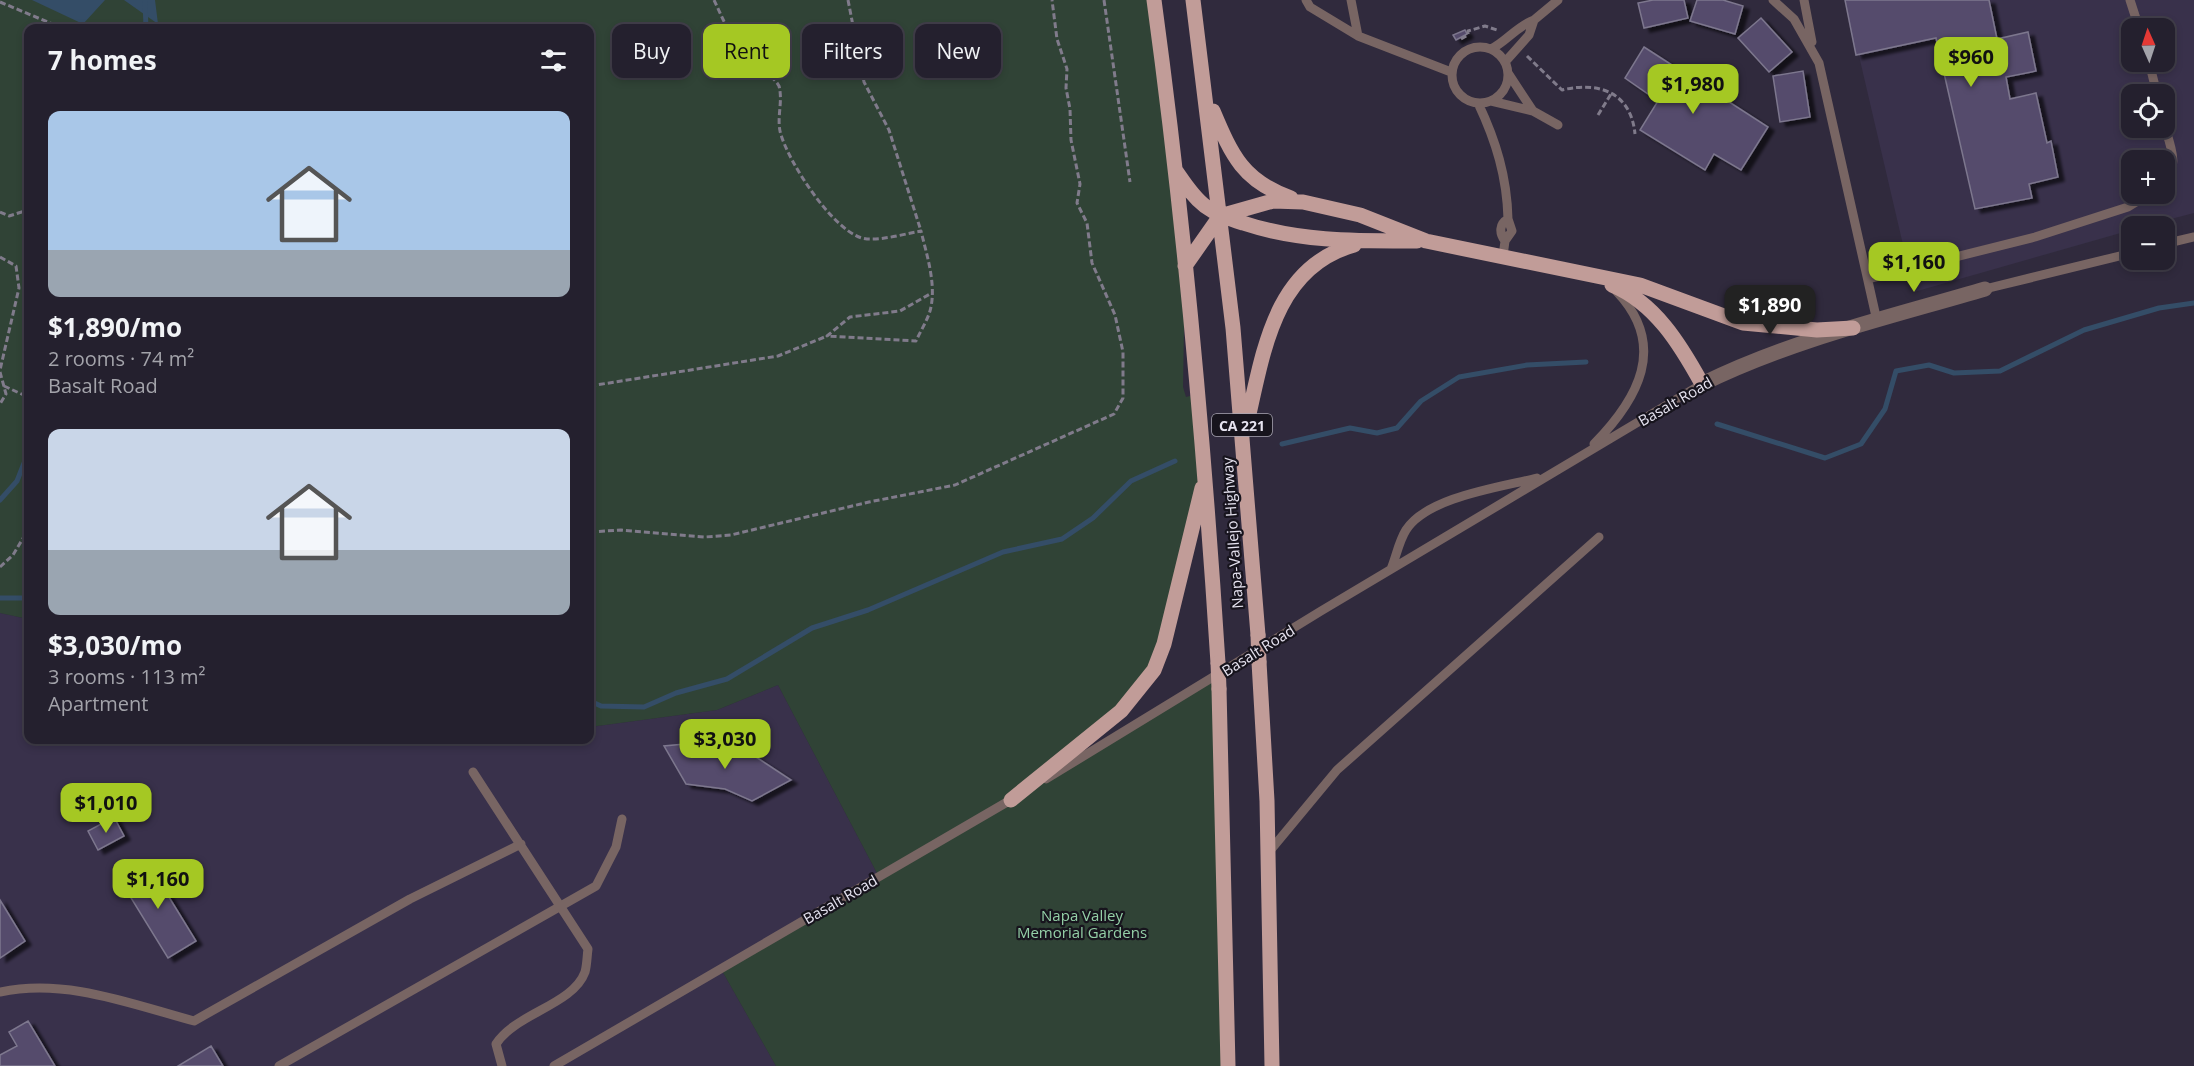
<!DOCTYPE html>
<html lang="en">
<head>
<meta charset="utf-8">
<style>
  body { margin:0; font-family:"Open Sans",sans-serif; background:#302d3a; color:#f1f3f6; height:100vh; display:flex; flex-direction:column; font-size:22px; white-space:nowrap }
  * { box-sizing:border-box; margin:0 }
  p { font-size:20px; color:#a3a3aa }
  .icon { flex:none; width:33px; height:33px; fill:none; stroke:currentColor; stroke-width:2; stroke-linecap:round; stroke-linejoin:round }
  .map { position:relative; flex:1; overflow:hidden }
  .details { position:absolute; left:24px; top:24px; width:570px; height:720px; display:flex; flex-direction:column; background:#24202e; border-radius:12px; box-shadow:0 3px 9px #0003,0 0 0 2px #413e4a }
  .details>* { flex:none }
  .banner { position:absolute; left:612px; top:24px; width:570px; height:54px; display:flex; gap:12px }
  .needle { width:39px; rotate:357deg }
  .fabs { position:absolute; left:2121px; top:18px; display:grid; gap:12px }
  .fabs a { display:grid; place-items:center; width:54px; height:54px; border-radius:12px; background:#24202e; box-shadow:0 3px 9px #0003,0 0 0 2px #413e4a; font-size:30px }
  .price { position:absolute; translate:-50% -51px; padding:0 14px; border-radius:12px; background:#a5c823; color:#111; font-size:20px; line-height:39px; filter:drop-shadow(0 2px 3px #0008) }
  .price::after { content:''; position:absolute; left:50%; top:36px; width:18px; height:14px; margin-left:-9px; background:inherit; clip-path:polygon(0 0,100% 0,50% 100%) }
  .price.active { background:#222; color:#fff }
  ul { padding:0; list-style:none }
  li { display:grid; align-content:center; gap:12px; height:318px; padding:0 24px }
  li span { display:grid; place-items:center; height:186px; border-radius:12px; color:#555 }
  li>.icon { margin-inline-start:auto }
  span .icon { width:108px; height:108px; fill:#fffc; stroke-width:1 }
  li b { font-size:26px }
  h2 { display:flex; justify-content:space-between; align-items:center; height:72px; padding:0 24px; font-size:26px }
  .chip { padding:0 21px; border-radius:12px; background:#24202e; box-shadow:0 3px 9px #0003,0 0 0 2px #413e4a; font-size:21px; line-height:54px }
  .chip.active { background:#a5c823; color:#111 }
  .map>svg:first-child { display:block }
  .built { fill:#39314b; fill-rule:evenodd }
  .green { fill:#304336 }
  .water { fill:#344d67 }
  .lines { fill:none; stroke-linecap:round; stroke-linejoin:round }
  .stream { stroke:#344d67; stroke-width:5 }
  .building { fill:#554c6c; stroke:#7d778e; stroke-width:1.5; filter:url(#shadow) }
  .path { stroke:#807b8b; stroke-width:3; stroke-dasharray:6 3; stroke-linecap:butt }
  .service { stroke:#786563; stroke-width:9 }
  .tertiary { stroke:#786563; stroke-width:15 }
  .primary { stroke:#c19c98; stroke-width:15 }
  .primary-bridge { stroke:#c19c98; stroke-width:15 }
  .labels { text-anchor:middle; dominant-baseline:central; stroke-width:4.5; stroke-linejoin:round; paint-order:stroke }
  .shield { fill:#17141d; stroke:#a8a5b1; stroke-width:1.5 }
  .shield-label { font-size:14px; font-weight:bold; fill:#e6e3f0 }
  .street-label { font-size:15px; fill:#e6e3f0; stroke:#17141d }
  .park-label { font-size:15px; fill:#94d0a7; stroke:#17141d }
</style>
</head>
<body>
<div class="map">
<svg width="2194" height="1066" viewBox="0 0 2194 1066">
  <defs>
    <filter id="shadow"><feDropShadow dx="6" dy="4" stdDeviation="1.5" flood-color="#0009"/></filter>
  </defs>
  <rect width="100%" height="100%" fill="#302a3d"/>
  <path class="built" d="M1846,0H2194V213L2144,226H2132L2131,230L1914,292ZM2132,28H2164V62H2132ZM2132,94H2164V128H2132ZM2132,160H2164V194H2132Z
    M0,613L28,619V740H590V727L717,710L778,685L879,877L721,969L776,1066H0Z"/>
  <path class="green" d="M0,0H1154L1185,266L1183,387L1186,397L1198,394L1206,470L1184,564L1141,689L1016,796L1216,676L1228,1066H776L721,969L879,877L778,685L717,710L590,727V28H28V619L0,613Z"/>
  <path class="water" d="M32,0H105L83,24Z
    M124,0H155L158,24Z"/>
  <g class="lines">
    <path class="stream" d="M145,0L146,28
      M1717,424L1825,458L1861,444L1885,409L1896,371L1929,365L1954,373L2000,371L2084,330L2159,308L2194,303
      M1282,444L1350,428L1377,433L1397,428L1421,401L1459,377L1527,365L1586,362
      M0,500L17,481L28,453
      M0,598H28
      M590,701L601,706L644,707L676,693L727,679L812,628L868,610L1003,552L1062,539L1093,518L1131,481L1175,461"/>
  </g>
  <path class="building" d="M1653,0H1684L1688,18L1644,28L1638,3Z
    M1697,0H1723L1743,6L1735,34L1690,21Z
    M1845,0H1989L1997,39L2028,32L2036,71L2006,77L2010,99L2036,93L2047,143L2051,141L2058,177L2029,184L2032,198L1975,209L1936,38L1856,55Z
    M1761,18L1792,52L1769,72L1738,38Z
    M1465,30L1467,34L1456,40L1453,35Z
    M1644,47L1768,127L1741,170L1714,154L1705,170L1640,130L1658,101L1625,78Z
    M1803,71L1810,117L1780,122L1773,76Z
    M685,744L720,747L756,757L791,780L752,801L725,789L686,784L664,746Z
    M114,817L124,836L98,850L88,831Z
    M148,863L196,941L168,958L120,880Z
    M0,900L25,941L0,958Z
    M28,1021L55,1066H0V1055L17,1046L9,1032Z
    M211,1046L223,1066H178Z"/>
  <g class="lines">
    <path class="path" d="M714,0L741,58C753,70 770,70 779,86C783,101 777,116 780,131C786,159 836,237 867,239C884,240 904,234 921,231C927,256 937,286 930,311C927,321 920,332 916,341L827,336L850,317L900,311L930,294
      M848,0L864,82L889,130L921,231
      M1104,0L1130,182
      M0,2L62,28
      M1461,39L1468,35V31L1485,26L1497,30
      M1527,56L1562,90C1600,81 1631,93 1635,134
      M1598,115L1611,94
      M0,212L9,216L28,210
      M0,257L16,266L19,288L0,370
      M0,372L6,394L0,404
      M4,386L28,397
      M590,386L778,356L827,336
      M590,532L621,530L705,537L731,535L869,502L955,485L1114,414L1123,398V352L1115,315L1092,263L1087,223L1077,203L1080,184L1071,140L1070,109L1066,88L1067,69L1057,39L1052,0
      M0,567L13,555L28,530"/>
    <path class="service" d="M1306,0L1310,7L1358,36L1451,72
      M1351,0L1358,36
      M1773,0L1794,19L1819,63L1877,321
      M1804,0L1812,42
      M2130,0L2139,28
      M1534,20L1558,0
      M1452 75a28 28 0 1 1 56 0a28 28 0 1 1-56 0Z
      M1491,49C1507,41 1517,26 1534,20L1529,35L1505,62
      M2149,62L2157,94
      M1508,73L1533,111
      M1491,101L1533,111L1558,125
      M1478,103C1496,141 1507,177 1508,219
      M2164,124C2169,142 2181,167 2164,182
      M2164,244L2194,237
      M1503,256L1505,241L1512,231L1508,219C1499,224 1499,233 1505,241
      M1868,279L2035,237L2128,207L2149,194
      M1985,289L2132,253
      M1594,444C1638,399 1668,346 1617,292
      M1391,569C1396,557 1399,541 1406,530C1427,497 1501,487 1537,478
      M473,772L588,949C587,956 587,965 585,972C573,1005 516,1013 496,1044L502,1066
      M1046,779L1321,611L1702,384
      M1269,852L1337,770L1599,537
      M0,992C66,978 131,1004 194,1021L410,899L521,844
      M279,1066L596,886L616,847L622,819
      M554,1066L1014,798"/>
    <path class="tertiary" d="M1702,384C1791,340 1890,317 1985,289"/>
    <path class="primary" d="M1154,0C1184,220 1204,441 1218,663
      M1193,0L1233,328L1258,635
      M1213,111C1232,156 1243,181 1291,198
      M1176,171C1185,184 1193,197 1205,206C1217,215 1230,219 1243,223C1300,242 1358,241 1417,241
      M1185,266L1220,216L1273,201L1303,202L1360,215L1426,241L1640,285L1743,323L1817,330L1853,328
      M1612,285C1655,303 1680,344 1702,384
      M1246,427C1263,356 1272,268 1354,245
      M1259,662L1267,801L1272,1066
      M1219,689L1228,1066
      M1011,800L1121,711L1154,670L1164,644L1202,488"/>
    <path class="primary-bridge" d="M1258,635L1259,662
      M1218,663L1219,689"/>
  </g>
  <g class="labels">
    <rect class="shield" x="1212" y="414" width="60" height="22" rx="4.5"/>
    <g class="shield-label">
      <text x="1242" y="425">CA 221</text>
    </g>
    <g class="street-label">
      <text transform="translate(1675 401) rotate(-30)">Basalt Road</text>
      <text transform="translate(1232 533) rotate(-94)">Napa-Vallejo Highway</text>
      <text transform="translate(1258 650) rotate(-32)">Basalt Road</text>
      <text transform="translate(840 899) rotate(-30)">Basalt Road</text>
    </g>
    <g class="park-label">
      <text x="1082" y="915">Napa Valley<tspan x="1082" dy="17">Memorial Gardens</tspan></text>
    </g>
  </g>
</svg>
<div class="fabs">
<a><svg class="needle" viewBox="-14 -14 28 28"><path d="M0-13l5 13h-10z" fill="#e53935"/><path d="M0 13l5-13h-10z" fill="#a3a3aa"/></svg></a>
<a><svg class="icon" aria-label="locate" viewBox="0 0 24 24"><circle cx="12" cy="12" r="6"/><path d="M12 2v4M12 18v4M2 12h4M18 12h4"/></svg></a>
<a>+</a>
<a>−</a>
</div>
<b class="price" style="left:1971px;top:88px">$960</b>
<b class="price" style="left:1693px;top:115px">$1,980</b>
<b class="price" style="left:1914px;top:293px">$1,160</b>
<b class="price active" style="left:1770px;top:336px">$1,890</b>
<b class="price" style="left:725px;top:770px">$3,030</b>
<b class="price" style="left:106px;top:834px">$1,010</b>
<b class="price" style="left:158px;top:910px">$1,160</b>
<div class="banner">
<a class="chip">Buy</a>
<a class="chip active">Rent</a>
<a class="chip">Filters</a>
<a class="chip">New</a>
</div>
<section class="details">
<h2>7 homes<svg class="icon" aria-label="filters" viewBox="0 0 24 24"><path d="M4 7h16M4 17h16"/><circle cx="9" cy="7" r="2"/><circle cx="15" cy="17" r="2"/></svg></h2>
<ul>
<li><span style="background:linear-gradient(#a9c7e8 75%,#9aa5b1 0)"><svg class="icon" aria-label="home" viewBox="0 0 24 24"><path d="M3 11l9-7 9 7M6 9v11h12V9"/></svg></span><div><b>$1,890/mo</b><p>2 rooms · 74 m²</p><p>Basalt Road</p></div></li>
<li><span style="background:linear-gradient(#c9d6e8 65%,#9aa5b1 0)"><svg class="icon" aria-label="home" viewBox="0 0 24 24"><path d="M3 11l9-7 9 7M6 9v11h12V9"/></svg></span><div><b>$3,030/mo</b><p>3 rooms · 113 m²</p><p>Apartment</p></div></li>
</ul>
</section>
</div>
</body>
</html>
